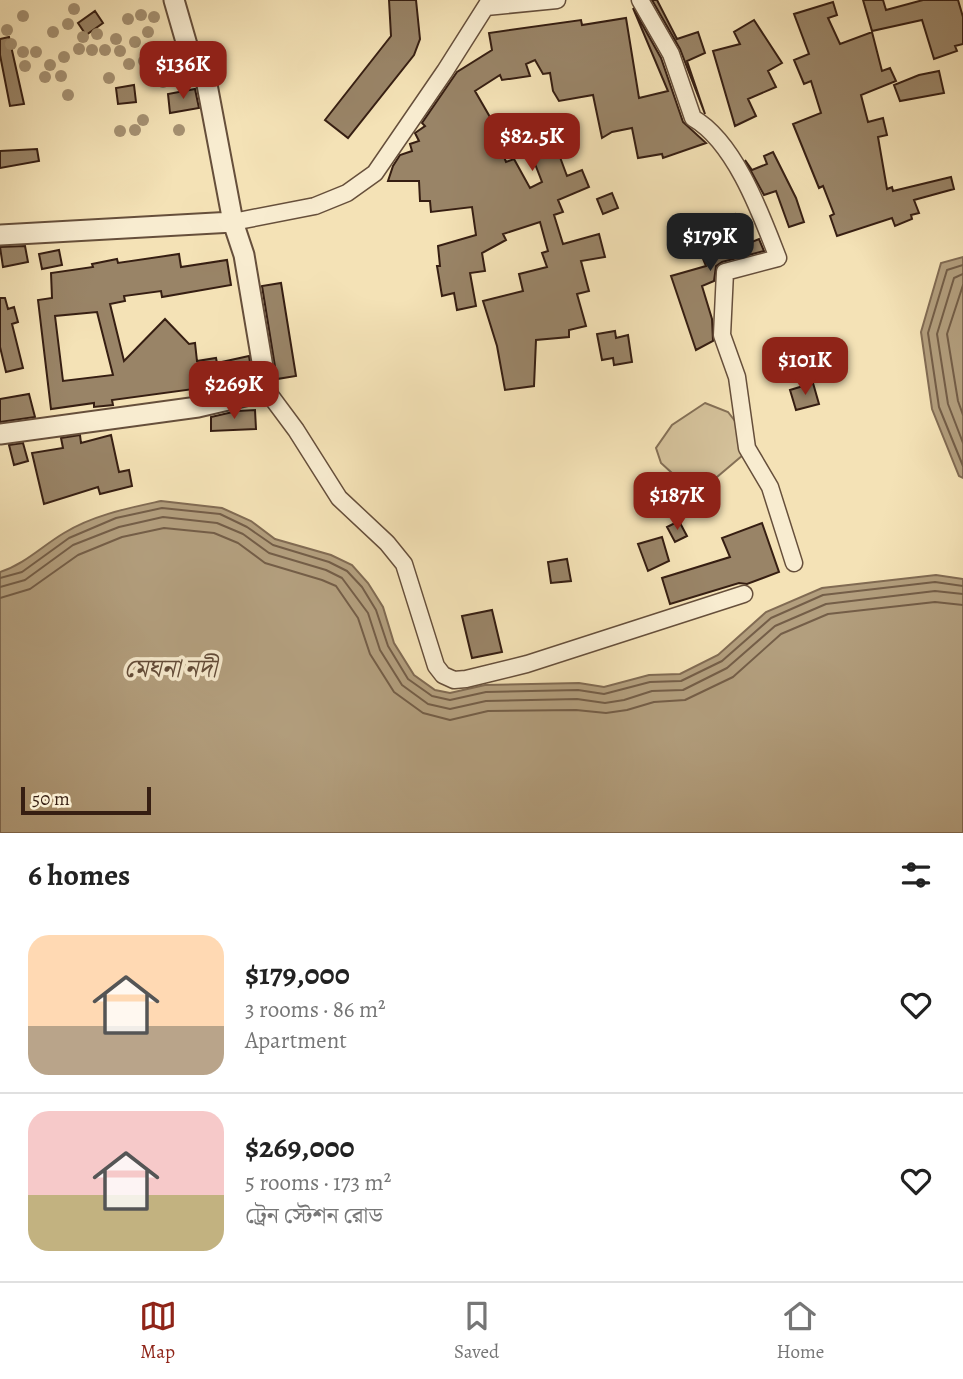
<!DOCTYPE html>
<html lang="en">
<head>
<meta charset="utf-8">
<style>
  body { margin:0; font-family:Alegreya,"Noto Serif Bengali",serif; background:#f2f2f2; color:#222; height:100vh; display:flex; flex-direction:column; font-size:26px; white-space:nowrap }
  * { box-sizing:border-box; margin:0 }
  p { font-size:23px; color:#767676 }
  .icon { flex:none; width:38px; height:38px; fill:none; stroke:currentColor; stroke-width:2; stroke-linecap:round; stroke-linejoin:round }
  .map { position:relative; height:833px; overflow:hidden }
  .details { display:flex; flex-direction:column; background:#fff; flex:1 }
  .details>* { flex:none }
  .scale { position:absolute; left:21px; bottom:18px; width:130px; box-sizing:border-box; padding-left:7px; border:4px solid #361e12; border-top:0; font-size:19px; line-height:24px; white-space:nowrap; color:#361e12; -webkit-text-stroke:5px #f8ecd0; paint-order:stroke }
  .price { position:absolute; translate:-50% -60px; padding:0 16px; border-radius:14px; background:#8f2418; color:#fff; font-size:23px; line-height:46px; filter:drop-shadow(0 2px 4px #0008) }
  .price::after { content:''; position:absolute; left:50%; top:42px; width:21px; height:16px; margin-left:-10px; background:inherit; clip-path:polygon(0 0,100% 0,50% 100%) }
  .price.selected { background:#222; color:#fff }
  ul { padding:0; list-style:none }
  li { display:flex; align-items:center; gap:21px; height:175px; padding:0 28px }
  li+li { border-top:2px solid #e0e0e0 }
  li span { display:grid; place-items:center; flex:none; width:196px; height:140px; border-radius:21px; color:#555 }
  li>.icon { margin-inline-start:auto }
  span .icon { width:84px; height:84px; fill:#fffc; stroke-width:1 }
  li b { font-size:30px }
  h2 { display:flex; justify-content:space-between; align-items:center; height:84px; padding:0 28px; font-size:30px }
  .tab-bar { display:flex; justify-content:space-around; align-items:center; height:98px; border-top:2px solid #e0e0e0; background:#fff; font-size:19px; color:#767676 }
  .tab-bar a { display:grid; justify-items:center; gap:4px }
  .tab-bar .selected { color:#8f2418 }
  .map>svg:first-child { display:block }
  .green { fill:#d4c19a; stroke:#857056; stroke-width:2 }
  .water { fill:#b39f7e; stroke:#816b53; stroke-width:2 }
  .lines { fill:none; stroke-linecap:round; stroke-linejoin:round }
  .shore { stroke:#745e48; stroke-width:2 }
  .building { fill:#998467; stroke:#361e12; stroke-width:2; fill-rule:evenodd }
  .minor-casing { stroke:#664f3b; stroke-width:19 }
  .tertiary-casing { stroke:#664f3b; stroke-width:23 }
  .minor { stroke:#f8ecd0; stroke-width:16 }
  .tertiary { stroke:#f8ecd0; stroke-width:19 }
  .tree { fill:#a59172 }
  .labels { text-anchor:middle; dominant-baseline:central; stroke-width:7; stroke-linejoin:round; paint-order:stroke }
  .water-label { font-size:26px; font-style:italic; fill:#624b38; stroke:#f8ecd0 }
</style>
</head>
<body>
<div class="map">
<svg width="963" height="833" viewBox="0 0 963 833">
  <rect width="100%" height="100%" fill="#f4e2b6"/>
  <filter id="stains"><feTurbulence type="fractalNoise" baseFrequency=".00286" numOctaves="4"/><feColorMatrix values="0 0 0 0 .2 0 0 0 0 .09 0 0 0 0 .02 0 0 0 .5 -.17"/></filter>
  <radialGradient id="worn" r=".72"><stop offset=".6" stop-color="#630" stop-opacity="0"/><stop offset="1" stop-color="#630" stop-opacity=".3"/></radialGradient>
  <path class="green" d="M705,403L728,412L745,434L743,455L717,477H693L672,473L661,463L656,448L672,425Z"/>
  <path class="water" d="M963,257V478L959,476L932,409L921,332L941,263Z
    M161,501L222,508L251,521L275,539L331,555L352,565L368,583L383,607L394,643L414,675L435,690L450,693L485,685L579,683L604,687L649,675L680,674L718,655L766,612L822,588L936,575L963,579V833H0V572C25,564 42,546 64,533C93,515 129,508 161,501Z"/>
  <g class="lines">
    <path class="shore" d="M963,265L947,270L928,333L939,407L963,466
      M963,274L954,278L937,334L948,404L963,443
      M963,285L947,334L958,401L963,415
      M0,578L22,572L69,538L116,518L162,508L220,514L247,527L273,545L329,562L347,571L362,587L376,610L388,646L408,679L432,696L450,700L486,692L578,690L604,694L650,682L681,681L722,661L771,618L823,595L935,582L963,586
      M0,587L25,580L73,545L119,527L163,517L217,523L243,534L269,553L326,570L342,578L368,613L380,650L402,685L428,704L450,709L486,701L577,699L605,703L624,700L652,691L683,690L727,668L775,626L826,604L935,591L963,594
      M0,598L30,589L78,555L122,537L164,528L214,533L238,543L265,563L322,580L336,586L358,618L370,654L394,692L423,713L450,720L488,711L576,710L606,713L627,710L654,702L685,700L733,677L781,634L828,614L935,602L963,605"/>
  </g>
  <path class="building" d="M389,0H416L420,39L414,55L348,138L325,120L391,36Z
    M652,0H657L677,39L698,32L705,53L687,61L705,114L680,49Z
    M863,0H883L886,10L923,0H958L963,17V44L955,46L957,51L934,59L922,20L872,31Z
    M833,2L837,15L828,18L840,44L872,32L882,71L890,68L896,81L861,95L868,122L883,118L887,135L878,137L887,189L892,187L893,191L951,177L954,189L914,200L919,213L911,215L912,219L895,226L892,218L837,236L830,216L834,214L823,186L819,188L793,124L821,113L811,81L804,84L794,60L809,54L794,14Z
    M633,8L661,58L683,122L706,143L663,158L662,154L638,158L632,128L612,132L602,138L593,95L559,101L553,91L550,73L543,74L535,60L526,64L530,76L502,80L500,75L475,91L494,124L491,125L506,162L514,159L530,188L542,182L530,151L554,141L567,176L582,170L589,187L558,200L563,212L554,215L563,244L599,234L605,257L581,261L589,291L577,294L586,326L569,330V337L536,340L534,386L505,390L497,346L483,301L523,291L519,274L547,267L542,253L548,251L540,222L503,234L506,240L482,253L485,271L470,273L476,306L457,310L454,293L442,296L437,266H440L438,246L476,235L472,207L431,212L430,201H420L419,181H388L393,166L400,155L412,151L410,144L419,141L415,133L425,126L422,123L457,72L492,50L489,33L581,20L582,25L626,18L639,98L668,91Z
    M95,11L103,23L86,35L78,23Z
    M754,20L782,63L768,71L776,87L748,99L756,116L735,126L713,51L740,44L734,32Z
    M9,37L24,104L10,106L0,55V39Z
    M939,71L944,93L900,101L894,85L919,75Z
    M134,85L136,102L118,104L116,88Z
    M195,89L199,108L170,113L168,94Z
    M37,149L39,161L0,168V151Z
    M773,152L796,198L804,222L789,227L776,191L764,195L745,160L752,170L767,164L764,156Z
    M612,193L618,208L603,214L597,199Z
    M735,214L747,244L759,239L764,251L722,262L716,266L714,281L702,286L712,319L713,341L696,350L671,276L706,266L692,232Z
    M25,246L28,262L3,267L0,247Z
    M59,250L62,265L42,269L39,254Z
    M179,254L181,267L227,260L231,285L162,297L161,291L124,296L125,301L110,304L124,361L165,319L189,344L195,343L197,361L216,358L217,363L249,356L253,381L112,400L113,405L94,407V403L51,409L38,300L52,298L51,273L93,267L92,264L117,259L118,263ZM97,312L113,375L63,381L55,316Z
    M281,283L296,376L277,379L262,286Z
    M0,298H5L8,309L14,307L18,322L12,324L23,368L6,372L0,347Z
    M615,331L616,338L628,335L632,362L614,365L613,358L602,360L597,334Z
    M813,383L819,404L796,410L790,390Z
    M29,394L35,417L0,422V399Z
    M255,410L256,429L211,431V417L237,411Z
    M80,435L81,443L111,435L119,472L129,470L132,486L100,494L98,487L44,504L32,453L63,448L61,438Z
    M23,443L28,461L14,465L9,445Z
    M679,521L687,536L675,542L667,527Z
    M762,523L779,572L747,584L739,583L670,604L662,578L730,557L722,538Z
    M662,537L669,561L648,571L638,544Z
    M567,559L571,581L551,583L548,562Z
    M492,610L502,652L472,658L462,616Z"/>
  <g class="lines">
    <defs>
      <path id="minor" d="M640,0L671,54L693,118C735,142 761,214 778,258L725,272L722,335L737,377L747,448L770,487L794,563
        M486,7L557,0
        M233,222L315,206L347,193L375,173L445,71L490,0
        M267,391L296,430L339,498L387,543L404,564L436,666L443,675L454,680L466,679L527,664L744,594"/>
      <path id="tertiary" d="M0,235L233,222
        M0,434L198,407L267,391L244,255L233,222L205,74L187,45L174,0"/>
    </defs>
    <use href="#minor" class="minor-casing"/>
    <use href="#tertiary" class="tertiary-casing"/>
    <use href="#minor" class="minor"/>
    <use href="#tertiary" class="tertiary"/>
  </g>
  <g class="tree">
    <circle cx="74" cy="9" r="6"/>
    <circle cx="141" cy="15" r="6"/>
    <circle cx="23" cy="16" r="6"/>
    <circle cx="154" cy="17" r="6"/>
    <circle cx="128" cy="19" r="6"/>
    <circle cx="68" cy="24" r="6"/>
    <circle cx="7" cy="30" r="6"/>
    <circle cx="53" cy="32" r="6"/>
    <circle cx="148" cy="32" r="6"/>
    <circle cx="97" cy="34" r="6"/>
    <circle cx="83" cy="37" r="6"/>
    <circle cx="116" cy="39" r="6"/>
    <circle cx="135" cy="42" r="6"/>
    <circle cx="11" cy="44" r="6"/>
    <circle cx="153" cy="48" r="6"/>
    <circle cx="79" cy="49" r="6"/>
    <circle cx="92" cy="50" r="6"/>
    <circle cx="105" cy="50" r="6"/>
    <circle cx="120" cy="51" r="6"/>
    <circle cx="23" cy="52" r="6"/>
    <circle cx="36" cy="52" r="6"/>
    <circle cx="64" cy="57" r="6"/>
    <circle cx="144" cy="61" r="6"/>
    <circle cx="129" cy="64" r="6"/>
    <circle cx="50" cy="65" r="6"/>
    <circle cx="160" cy="65" r="6"/>
    <circle cx="25" cy="66" r="6"/>
    <circle cx="61" cy="76" r="6"/>
    <circle cx="45" cy="77" r="6"/>
    <circle cx="109" cy="78" r="6"/>
    <circle cx="163" cy="82" r="6"/>
    <circle cx="68" cy="95" r="6"/>
    <circle cx="143" cy="120" r="6"/>
    <circle cx="135" cy="130" r="6"/>
    <circle cx="179" cy="130" r="6"/>
    <circle cx="120" cy="131" r="6"/>
  </g>
  <g class="labels">
    <g class="water-label">
      <text x="170" y="668">মেঘনা নদী</text>
    </g>
  </g>
  <rect width="100%" height="100%" filter="url(#stains)"/>
  <rect width="100%" height="100%" fill="url(#worn)"/>
</svg>
<div class="scale">50 m</div>
<b class="price" style="left:183px;top:101px">$136K</b>
<b class="price" style="left:532px;top:173px">$82.5K</b>
<b class="price selected" style="left:710px;top:273px">$179K</b>
<b class="price" style="left:805px;top:397px">$101K</b>
<b class="price" style="left:234px;top:421px">$269K</b>
<b class="price" style="left:677px;top:532px">$187K</b>
</div>
<section class="details">
<h2>6 homes<svg class="icon" aria-label="filters" viewBox="0 0 24 24"><path d="M4 7h16M4 17h16"/><circle cx="9" cy="7" r="2"/><circle cx="15" cy="17" r="2"/></svg></h2>
<ul>
<li><span style="background:linear-gradient(#ffd9b3 65%,#b9a48a 0)"><svg class="icon" aria-label="home" viewBox="0 0 24 24"><path d="M3 11l9-7 9 7M6 9v11h12V9"/></svg></span><div><b>$179,000</b><p>3 rooms · 86 m²</p><p>Apartment</p></div><svg class="icon" aria-label="heart" viewBox="0 0 24 24"><path d="M12 20l-8-8c-3-5 5-10 8-4 3-6 11-1 8 4z"/></svg></li>
<li><span style="background:linear-gradient(#f6c9c9 60%,#c2b280 0)"><svg class="icon" aria-label="home" viewBox="0 0 24 24"><path d="M3 11l9-7 9 7M6 9v11h12V9"/></svg></span><div><b>$269,000</b><p>5 rooms · 173 m²</p><p>ট্রেন স্টেশন রোড</p></div><svg class="icon" aria-label="heart" viewBox="0 0 24 24"><path d="M12 20l-8-8c-3-5 5-10 8-4 3-6 11-1 8 4z"/></svg></li>
</ul>
</section>
<nav class="tab-bar">
<a class="selected"><svg class="icon" aria-label="map" viewBox="0 0 24 24"><path d="M3 6l6-2 6 2 6-2v14l-6 2-6-2-6 2zM9 4v14M15 6v14"/></svg>Map</a>
<a><svg class="icon" aria-label="saved" viewBox="0 0 24 24"><path d="M7 4h10v16l-5-4-5 4z"/></svg>Saved</a>
<a><svg class="icon" aria-label="home" viewBox="0 0 24 24"><path d="M3 11l9-7 9 7M6 9v11h12V9"/></svg>Home</a>
</nav>
</body>
</html>
